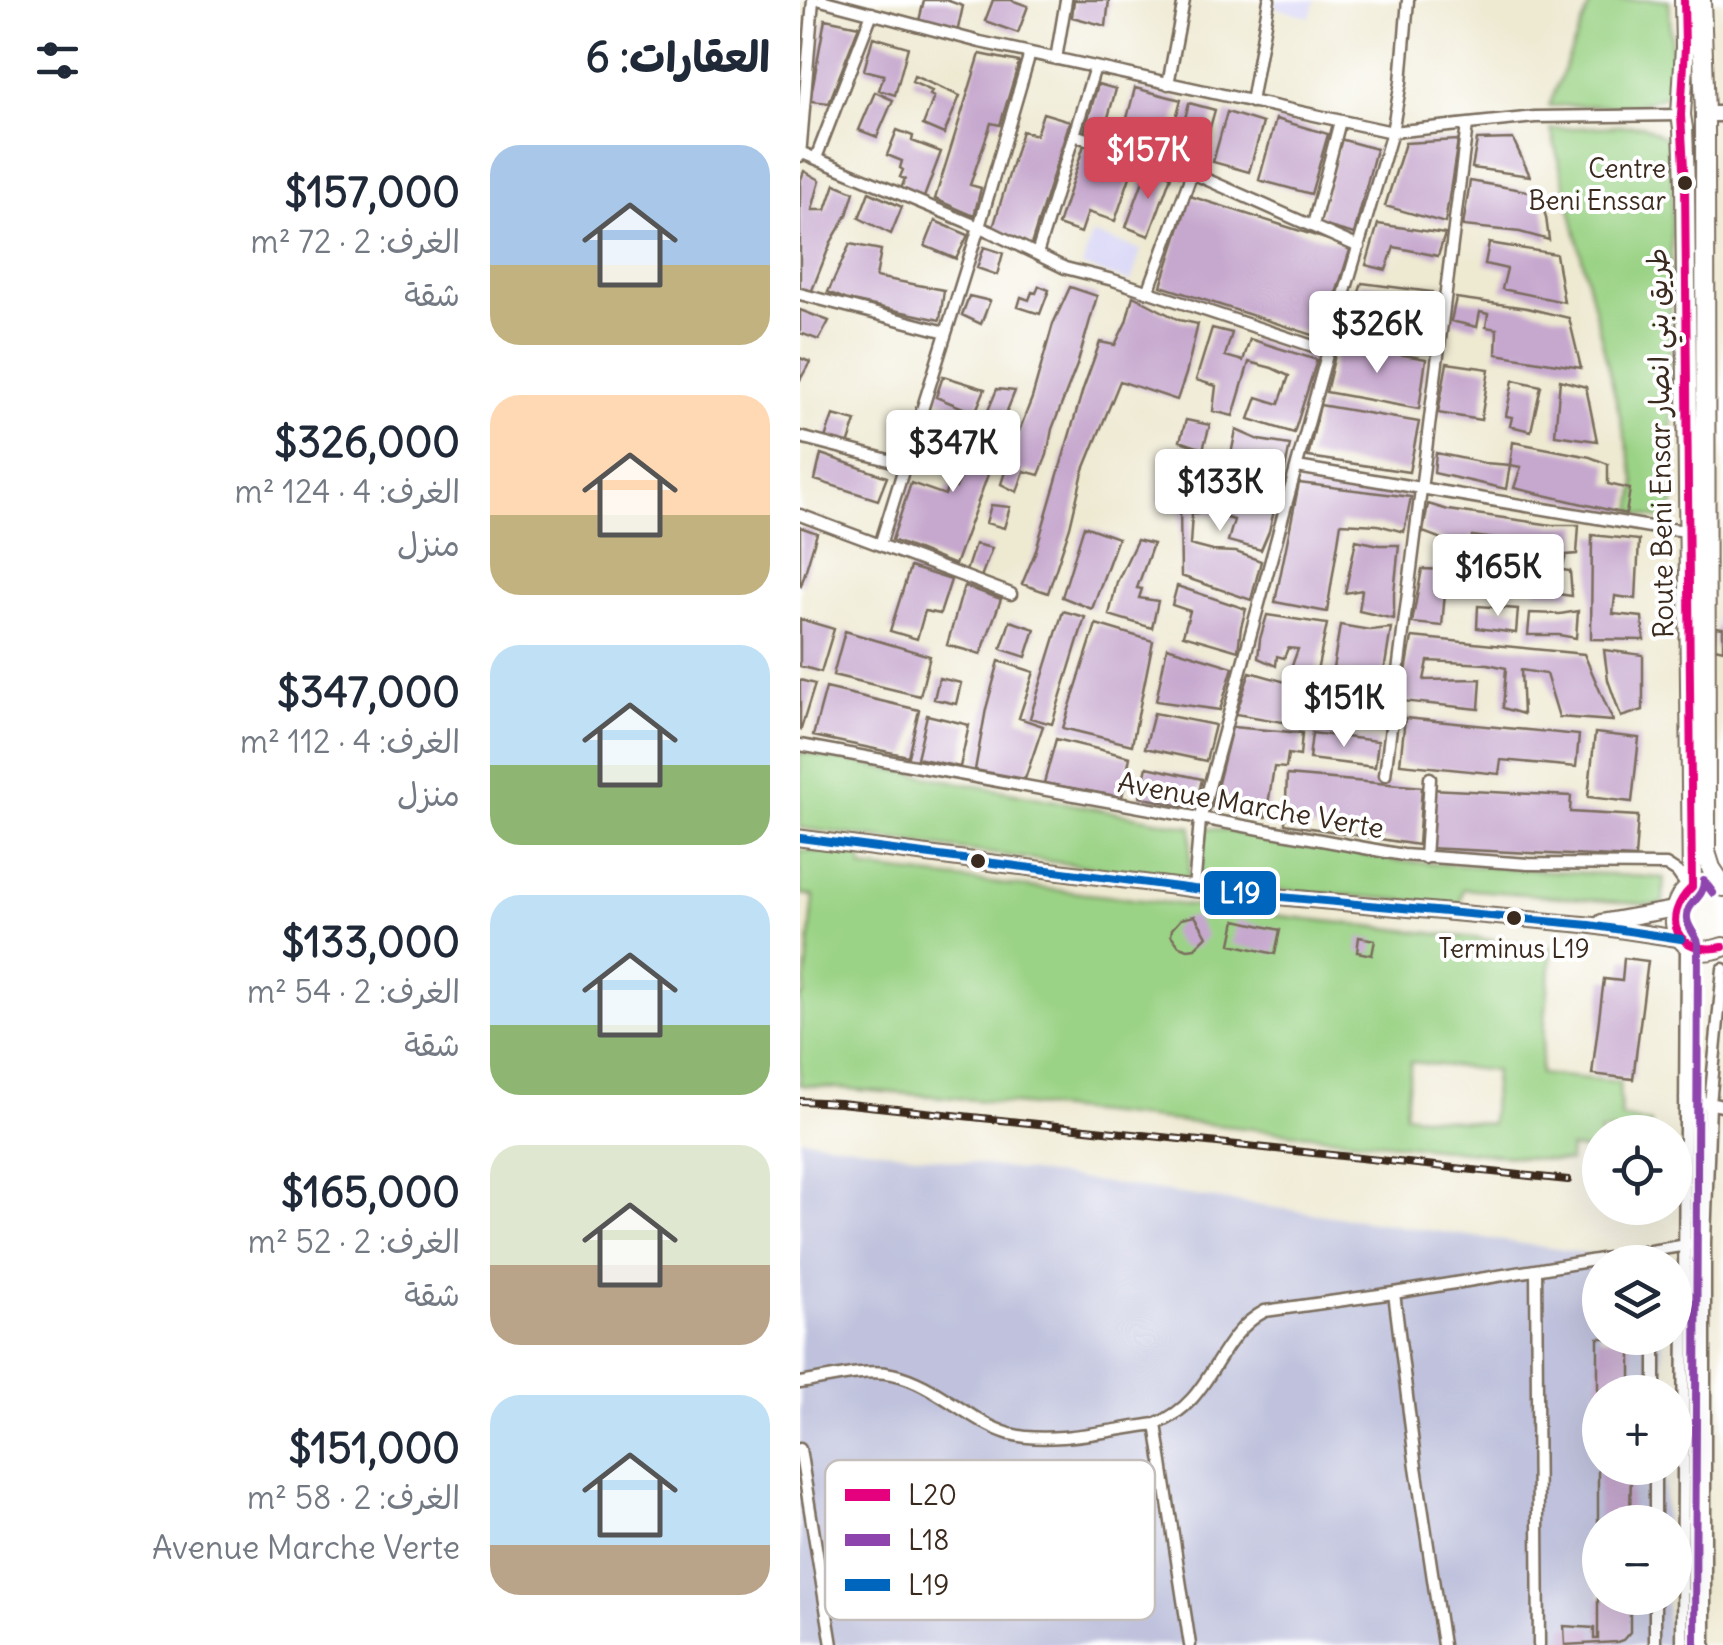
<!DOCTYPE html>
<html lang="ar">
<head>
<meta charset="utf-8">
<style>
  body { margin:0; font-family:Delius,"Playpen Sans Arabic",sans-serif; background:#f6f6f7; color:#1f2937; direction:rtl; height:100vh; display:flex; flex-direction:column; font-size:38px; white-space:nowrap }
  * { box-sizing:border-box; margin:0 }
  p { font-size:32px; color:#747a83 }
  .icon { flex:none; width:55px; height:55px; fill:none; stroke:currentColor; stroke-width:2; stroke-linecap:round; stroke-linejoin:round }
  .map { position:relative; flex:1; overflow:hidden; direction:ltr }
  .details { display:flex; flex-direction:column; background:#fff; width:800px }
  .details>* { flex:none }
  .tools { position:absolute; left:782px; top:1115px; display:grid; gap:20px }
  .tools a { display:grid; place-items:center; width:110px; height:110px; border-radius:50%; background:#fff; box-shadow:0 10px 40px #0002; font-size:50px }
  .price { position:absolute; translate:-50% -85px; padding:0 22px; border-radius:10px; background:#fff; color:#222; font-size:32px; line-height:65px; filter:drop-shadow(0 2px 5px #0008) }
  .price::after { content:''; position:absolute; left:50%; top:60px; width:30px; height:22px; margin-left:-15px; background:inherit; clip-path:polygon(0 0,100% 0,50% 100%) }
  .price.active { background:#d1495b; color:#fff }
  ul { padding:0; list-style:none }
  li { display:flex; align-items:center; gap:30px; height:250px; padding:0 30px }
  li span { display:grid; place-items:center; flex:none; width:280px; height:200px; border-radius:30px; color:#555 }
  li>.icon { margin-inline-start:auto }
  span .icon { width:120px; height:120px; fill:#fffc; stroke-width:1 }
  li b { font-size:42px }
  h2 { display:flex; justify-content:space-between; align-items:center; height:120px; padding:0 30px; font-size:42px }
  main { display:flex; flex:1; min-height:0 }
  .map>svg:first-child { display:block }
  .built { fill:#d9d7f7 }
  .industrial { fill:#c0c2dd }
  .green { fill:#9bd386; stroke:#6b7e52; stroke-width:2.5; fill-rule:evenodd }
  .building { fill:#c6a7ce }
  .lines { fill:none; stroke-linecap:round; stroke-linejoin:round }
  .minor-casing { stroke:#7a6d5d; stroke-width:15 }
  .tertiary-casing { stroke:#7a6d5d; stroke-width:19 }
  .trunk-casing { stroke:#7a6d5d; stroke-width:22 }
  .minor { stroke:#fff; stroke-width:10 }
  .tertiary { stroke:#fff; stroke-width:14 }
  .trunk { stroke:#fff; stroke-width:18 }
  .rail-casing { stroke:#3b2a1e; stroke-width:8 }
  .rail { stroke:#fff; stroke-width:4; stroke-dasharray:11; stroke-linecap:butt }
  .bus-1-casing { stroke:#fff; stroke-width:15 }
  .bus-2-casing { stroke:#fff; stroke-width:15 }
  .bus-3-casing { stroke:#fff; stroke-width:15 }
  .bus-1 { stroke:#e5007d; stroke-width:8 }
  .bus-2 { stroke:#8e44ad; stroke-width:8 }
  .bus-3 { stroke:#0065bd; stroke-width:8 }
  .bus-dot { fill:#3b2a1e; stroke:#fff; stroke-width:4 }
  .labels { text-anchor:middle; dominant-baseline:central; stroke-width:8; stroke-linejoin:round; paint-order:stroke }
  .bus-label { font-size:26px; fill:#3b2a1e; stroke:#fff; text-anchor:end }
  .street-label { font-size:28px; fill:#3b2a1e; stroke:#fff }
  .key { fill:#fff; stroke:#c4bfbc; stroke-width:2.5 }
  .key-label { font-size:28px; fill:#3b2a1e }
  .line-badge { stroke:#fff; stroke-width:4 }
  .badge-label { font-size:28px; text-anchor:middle; font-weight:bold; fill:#fff }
</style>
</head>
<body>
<main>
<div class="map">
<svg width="923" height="1645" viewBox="0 0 923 1645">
  <rect width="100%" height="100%" fill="#fff"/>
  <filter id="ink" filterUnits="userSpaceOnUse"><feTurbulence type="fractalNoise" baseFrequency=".01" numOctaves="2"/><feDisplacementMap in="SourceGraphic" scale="20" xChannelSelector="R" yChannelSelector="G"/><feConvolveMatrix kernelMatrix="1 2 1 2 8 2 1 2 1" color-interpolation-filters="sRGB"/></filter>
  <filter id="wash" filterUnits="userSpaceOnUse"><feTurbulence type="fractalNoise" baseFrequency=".0048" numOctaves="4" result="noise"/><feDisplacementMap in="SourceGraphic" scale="40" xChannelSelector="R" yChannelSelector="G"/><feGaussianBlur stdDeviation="2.25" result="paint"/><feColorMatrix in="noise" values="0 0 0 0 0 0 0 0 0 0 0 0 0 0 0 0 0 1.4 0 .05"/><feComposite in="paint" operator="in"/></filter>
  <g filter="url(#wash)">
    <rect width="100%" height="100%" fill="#eee9d1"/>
    <path class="built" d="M475,0H515L510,17L474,7Z
      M292,234L341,250L331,282L282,266Z
      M919,566L923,567V690H918L920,650L915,648Z"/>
    <path class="industrial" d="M0,1138L846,1262H800V1338H862L863,1392H800V1468H864L865,1522H800V1598H866L867,1645H0Z"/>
    <path class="green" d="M792,0H869L874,93L837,105L749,106Z
      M842,125L873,142L870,346L874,522L832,512L836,483L751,129Z
      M0,752L392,827L388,880L0,828Z
      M405,827L596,861L864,878L863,903L853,905L663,889L660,905L399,883Z
      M0,850L62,855V868L752,947L740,1074L819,1082L821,1117L851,1124L850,1132H800V1152L770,1148L769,1162L156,1098L0,1085V996H4L14,896L0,894ZM611,1062L695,1071L691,1124L605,1114Z"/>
    <g id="blocks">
      <path class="building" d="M124,0H146L163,6L157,33L119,21Z
        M193,0H211L228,6L218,33L185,21Z
        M274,0H309L306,26L272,17Z
        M25,19L59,26L29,103L10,101Z
        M73,37L108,47L95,95L79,90L84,75L64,70Z
        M180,54L219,62L200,125L191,123L170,185L181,188L174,216L135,199Z
        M114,76L160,96L144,134L123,125L134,97L130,95L132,91L112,82Z
        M298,84L316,89L302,139L284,133Z
        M335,88L381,100L366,153L321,141Z
        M75,92L93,100L77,137L59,130Z
        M389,103L415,110L400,163L375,156Z
        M427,112L463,123L449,172L413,162Z
        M243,113L270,121L231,245L193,228L222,131L236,135Z
        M476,119L528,134L511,194L459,180Z
        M97,130L113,136L112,141L141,152L123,200L100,191L105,179L100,177L103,170L100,168L102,161L87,155Z
        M540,139L576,149L554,234L518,224Z
        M713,139L730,176L672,168L677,140Z
        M658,140L645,223L585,206L605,143Z
        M284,145L335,162L315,221L288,212L281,233L258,225Z
        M348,167L371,176L349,236L326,227Z
        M4,171L20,180L12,210H26L35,184L54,192L47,215L31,242L11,293L0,289V182Z
        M670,181L738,193L746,217L749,240L720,232L663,226Z
        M69,192L102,207L91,234L59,218Z
        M390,196L551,247L522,338L361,286Z
        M135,221L168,235L156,259L125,246Z
        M578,224L645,234L638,256L594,247L586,270L566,265Z
        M689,243L756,254L764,302L702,289L707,269L685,264Z
        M50,244L81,250L76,277L144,290L140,320L47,300L28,292Z
        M184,247L203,253L197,275L177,268Z
        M562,283L632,292L627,341L602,335L548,326Z
        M239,286L249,290L240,314L218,307L221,297L229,300L232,292L236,293Z
        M270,287L297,296L277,365L252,429L247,455L239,475L224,471L217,492L201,484L214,444L232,398L253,324Z
        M169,296L190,301L181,324L162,315Z
        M333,296L379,320L398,324L386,374L377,400L320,381L283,472L270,527L248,593L222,584L235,553L283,389L300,342L315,345L326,322Z
        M656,298L727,308L769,318L781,368L696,354L697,329L686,327L688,314L680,312L677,327L651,321Z
        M0,310L29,321L19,340L0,333Z
        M412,328L432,333L425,356L443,361L450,339L517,360L494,433L449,419L457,397L479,404L489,376L472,368L449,362L433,416L413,411L416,386L396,380Z
        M538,343L626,359L619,409L526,392Z
        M0,358L10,362L0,380Z
        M647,363L689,369L681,420L638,413Z
        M143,376L185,389L175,413L136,397Z
        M713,380L741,386L731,431L710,426L712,417L706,416Z
        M760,380L786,387L797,441L755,435Z
        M197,389L215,391L203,421L207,422L155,565L92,540L111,483L145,495L148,486L156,488Z
        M520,405L619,422L609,472L508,457Z
        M33,415L56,421L48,445L25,438Z
        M386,420L410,425L403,449L380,441Z
        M436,430L459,440L490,445L481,488L427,474Z
        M713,442L790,457L808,464V484L830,489L826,514L714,488L721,467L710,465Z
        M636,453L684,463L710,465L706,489L634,473Z
        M21,454L87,477L78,500L15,480Z
        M363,474L387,477L386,482L476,503L469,531L461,550L428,541L434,520L408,513H392L390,545L413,551L436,552L461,561L451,600L381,576L380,506L359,501Z
        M499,483L611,497L604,532L578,525L541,523L527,612L475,602Z
        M628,504L648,510L752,525H779L777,554L766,555L762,570L770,571L772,596L736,591L745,550L718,542L672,536L668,549L623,532Z
        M191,505L210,507L204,528L186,523Z
        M284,526L318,538L292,609L262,597Z
        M0,527L17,533L1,586L0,585Z
        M792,535L839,540L836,599L815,596L813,614L842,617L844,640L791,639Z
        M337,540L353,544L337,588L342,589L339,598L358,601L352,628L309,615L317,582Z
        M556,540L579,545H599L594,593V619L559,611L562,590L545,593Z
        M175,544L192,548L181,577L166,571Z
        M110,567L151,580L140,614L125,611L117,639L90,631Z
        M622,569L647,570L642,626L612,623Z
        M164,586L201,599L181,654L147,645Z
        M377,586L446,609L441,627L438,651L383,635L390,611L372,605Z
        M678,606L718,609L716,633L677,628Z
        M263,611L285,617L252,724L230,718Z
        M778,611L776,638L759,635H728L730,613L760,614Z
        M467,615L527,624L516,676L490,671L498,649L488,648L484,658L477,656L476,666L458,658L460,639Z
        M0,619L34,629L21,672L0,666Z
        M210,621L235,629L226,657L201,649Z
        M296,624L353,641L332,745L263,728Z
        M540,625L570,630L591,628L583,678L564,675L558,687L531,681Z
        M916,627L923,628V650L915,648Z
        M45,631L130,656L120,696L33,675Z
        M612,637L784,654L813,721L759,717L746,674L721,670L723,714L703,708L706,668L688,664L628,661L624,680L681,679L679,709L601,701Z
        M367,647L433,667L420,710L356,701Z
        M804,650L843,655V710L821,717L808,680Z
        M199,661L234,672L219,718L243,726L225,779L175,770L186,709Z
        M450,672L553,701L542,732L436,714Z
        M139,678L161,683L156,704L134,699Z
        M0,680L15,684L1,729L0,728Z
        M26,688L119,710L108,756L13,736Z
        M354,713L415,725L406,761L345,748Z
        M127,715L169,725L160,767L117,758Z
        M605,718L779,735L776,767L701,760L699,774L600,764Z
        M432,727L502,733L500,756L488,754L486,768L474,767L466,817L412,807Z
        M512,733L578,741L575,767L509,759Z
        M795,733L839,738L832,802L788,797Z
        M256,739L330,757L322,797L244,783Z
        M347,767L402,779L395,809L340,797Z
        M487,775L622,787L618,845L485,824Z
        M630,789L771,796L770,812L838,816L835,858L627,848Z
        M395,916L407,936L395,948L388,949L379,946L371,935L372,929L381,919Z
        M436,920L480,930L475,954L431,944Z
        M559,937L575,940L572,955L557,952Z
        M824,958L848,961L833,1079L792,1074L804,979L822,981Z
        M798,1338H831V1392H798Z
        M798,1468H831L830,1522H798Z
        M798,1598H830V1632L823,1640L817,1642L765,1645L764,1626L794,1628V1639H798Z"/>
    </g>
  </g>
  <g filter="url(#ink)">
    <use href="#blocks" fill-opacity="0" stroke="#7a6d5d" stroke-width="2.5"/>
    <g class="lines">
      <defs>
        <path id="minor" d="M21,0L180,42L592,132L735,117L881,115
          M256,59L266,0
          M368,84L384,0
          M451,102L469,0
          M274,135L392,173L348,292
          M0,152L191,232L265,268L313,280L528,351
          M0,156L13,0
          M16,158L72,13
          M392,173L559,247
          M513,225L540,121
          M237,254L295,67
          M0,294L146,332
          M0,437L104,464
          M497,467L850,527L889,531
          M0,515L211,594
          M80,545L179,227L230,53
          M0,745L603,855L728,864L866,865L877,872L889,889
          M585,775L667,125
          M625,858L630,778
          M394,889L400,820L534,329L592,132L601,82L608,0
          M885,1099L923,1106
          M736,1270L739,1645
          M594,1293L615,1460L643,1645
          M855,1338V1392
          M0,1383C27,1379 66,1368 92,1374C135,1383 168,1421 210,1434C250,1445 314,1429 356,1424C414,1401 415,1337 465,1311L594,1293L905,1242
          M356,1424L390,1645
          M0,1449L32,1645
          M855,1468V1522
          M855,1598V1645
          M882,1645L886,944
          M905,1645V1242L910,1104L923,969"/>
        <path id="tertiary" d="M905,114H923
          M0,838L394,889L789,925L881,939
          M802,922L875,909"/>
        <path id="trunk" d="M884,0L885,47L881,115L883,128L885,185L892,887
          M901,0L905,114L906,852L911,868L923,886
          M923,887C859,864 858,971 923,947"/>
      </defs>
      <use href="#minor" class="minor-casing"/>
      <use href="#tertiary" class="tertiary-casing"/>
      <use href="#trunk" class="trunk-casing"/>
      <use href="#minor" class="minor"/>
      <use href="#tertiary" class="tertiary"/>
      <use href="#trunk" class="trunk"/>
      <defs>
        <path id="rail" d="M0,1101L40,1103L768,1180"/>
      </defs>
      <use href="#rail" class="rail-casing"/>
      <use href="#rail" class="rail"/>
      <defs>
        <path id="bus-1" d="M884,0L885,47L881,115L885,185L892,887C859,919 877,956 923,947"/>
        <path id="bus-2" d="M895,1645L898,943C896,935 888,928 887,919C885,903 904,899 904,881L913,893"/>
        <path id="bus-3" d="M0,838L394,889L789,925L881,939"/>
      </defs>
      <use href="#bus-1" class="bus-1-casing"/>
      <use href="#bus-2" class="bus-2-casing"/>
      <use href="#bus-3" class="bus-3-casing"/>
      <use href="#bus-1" class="bus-1"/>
      <use href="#bus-2" class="bus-2"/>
      <use href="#bus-3" class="bus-3"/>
    </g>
  </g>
  <g class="bus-dot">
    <circle cx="885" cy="183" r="9"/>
    <circle cx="178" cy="861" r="9"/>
    <circle cx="714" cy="918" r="9"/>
  </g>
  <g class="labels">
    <g class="bus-label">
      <text x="866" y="168">Centre<tspan x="866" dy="32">Beni Enssar</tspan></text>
      <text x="714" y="948" text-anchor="middle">Terminus L19</text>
    </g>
    <g class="street-label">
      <text transform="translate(860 443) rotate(-91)">Route Beni Ensar طريق بني انصار</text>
      <text transform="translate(451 805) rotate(10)">Avenue Marche Verte</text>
    </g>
  </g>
  <rect x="25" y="1460" width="330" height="160" rx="15" class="key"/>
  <rect x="45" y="1489" width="45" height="12" fill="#e5007d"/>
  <rect x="45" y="1534" width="45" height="12" fill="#8e44ad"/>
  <rect x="45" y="1579" width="45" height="12" fill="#0065bd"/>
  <g class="key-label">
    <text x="108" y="1505">L20</text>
    <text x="108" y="1550">L18</text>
    <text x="108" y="1595">L19</text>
  </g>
  <rect class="line-badge" x="402" y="869" width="76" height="48" rx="10" fill="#0065bd"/>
  <g class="badge-label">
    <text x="440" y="903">L19</text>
  </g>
</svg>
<div class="tools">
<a><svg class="icon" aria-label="locate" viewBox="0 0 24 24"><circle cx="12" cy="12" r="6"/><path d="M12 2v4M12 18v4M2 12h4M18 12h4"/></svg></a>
<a><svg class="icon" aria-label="layers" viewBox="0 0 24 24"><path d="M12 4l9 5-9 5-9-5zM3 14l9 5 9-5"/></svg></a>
<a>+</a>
<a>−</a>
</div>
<b class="price active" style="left:348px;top:202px">$157K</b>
<b class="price" style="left:577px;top:376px">$326K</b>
<b class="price" style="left:153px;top:495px">$347K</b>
<b class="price" style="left:420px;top:534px">$133K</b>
<b class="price" style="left:698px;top:619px">$165K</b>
<b class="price" style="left:544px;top:750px">$151K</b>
</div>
<section class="details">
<h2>العقارات: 6<svg class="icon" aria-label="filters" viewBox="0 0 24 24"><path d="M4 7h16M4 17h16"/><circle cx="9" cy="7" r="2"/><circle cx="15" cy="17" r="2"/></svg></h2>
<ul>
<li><span style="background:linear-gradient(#a9c7e8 60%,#c2b280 0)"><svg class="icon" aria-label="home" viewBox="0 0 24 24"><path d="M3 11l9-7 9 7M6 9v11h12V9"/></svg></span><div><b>$157,000</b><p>الغرف: 2 · 72 m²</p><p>شقة</p></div></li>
<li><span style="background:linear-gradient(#ffd9b3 60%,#c2b280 0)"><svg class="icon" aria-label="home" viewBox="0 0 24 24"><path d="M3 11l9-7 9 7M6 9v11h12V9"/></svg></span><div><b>$326,000</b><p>الغرف: 4 · 124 m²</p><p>منزل</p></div></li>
<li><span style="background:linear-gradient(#bfe0f5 60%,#8fb573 0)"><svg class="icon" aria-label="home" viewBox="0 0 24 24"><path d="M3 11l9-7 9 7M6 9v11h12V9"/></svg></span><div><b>$347,000</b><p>الغرف: 4 · 112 m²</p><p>منزل</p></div></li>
<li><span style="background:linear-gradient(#bfe0f5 65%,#8fb573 0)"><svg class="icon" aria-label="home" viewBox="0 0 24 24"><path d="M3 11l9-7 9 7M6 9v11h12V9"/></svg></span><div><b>$133,000</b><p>الغرف: 2 · 54 m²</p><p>شقة</p></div></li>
<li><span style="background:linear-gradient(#dfe7d0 60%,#b9a48a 0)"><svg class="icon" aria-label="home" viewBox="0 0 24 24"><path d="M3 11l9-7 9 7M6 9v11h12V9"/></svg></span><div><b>$165,000</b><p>الغرف: 2 · 52 m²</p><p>شقة</p></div></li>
<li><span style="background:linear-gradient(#bfe0f5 75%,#b9a48a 0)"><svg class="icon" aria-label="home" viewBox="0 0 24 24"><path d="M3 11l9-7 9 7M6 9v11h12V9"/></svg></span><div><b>$151,000</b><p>الغرف: 2 · 58 m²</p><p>Avenue Marche Verte</p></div></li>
</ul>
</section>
</main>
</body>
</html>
